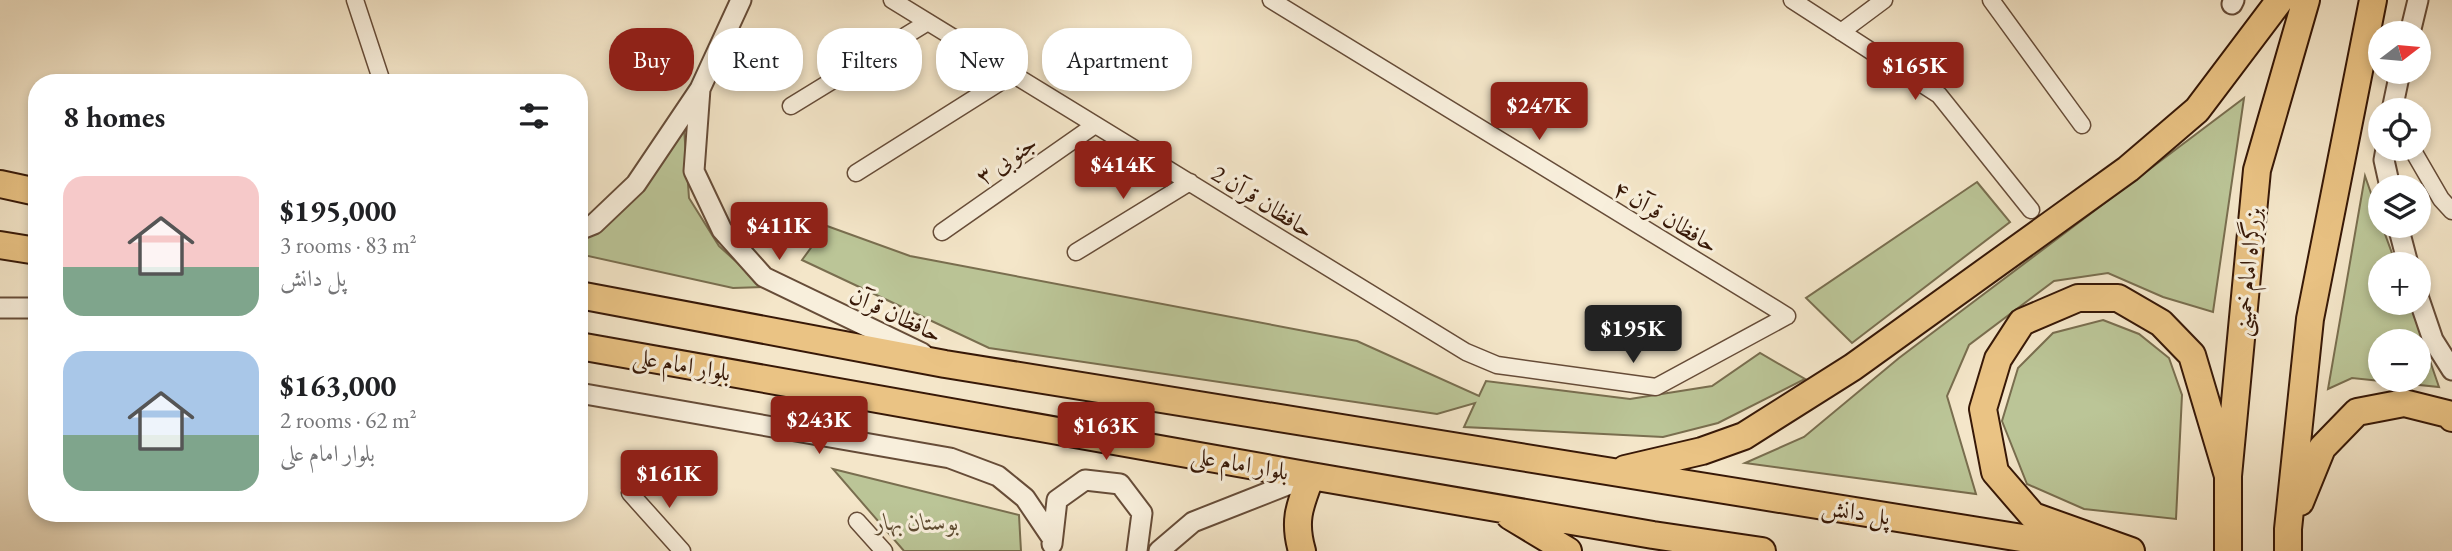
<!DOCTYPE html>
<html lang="en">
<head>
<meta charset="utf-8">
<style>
  body { margin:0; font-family:"EB Garamond",Amiri,serif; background:#f2f2f2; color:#202124; height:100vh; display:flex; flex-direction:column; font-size:26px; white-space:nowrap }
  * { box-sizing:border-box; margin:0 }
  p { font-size:23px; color:#757577 }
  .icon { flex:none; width:38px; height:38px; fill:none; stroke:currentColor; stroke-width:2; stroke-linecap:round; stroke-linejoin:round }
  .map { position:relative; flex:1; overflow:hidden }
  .panel { position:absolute; left:28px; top:74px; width:560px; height:448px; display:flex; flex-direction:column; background:#fff; border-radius:28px; box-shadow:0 4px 10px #0003 }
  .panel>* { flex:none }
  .top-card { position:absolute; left:609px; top:28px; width:665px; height:63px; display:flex; gap:14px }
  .needle { width:46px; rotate:74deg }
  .fabs { position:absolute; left:2368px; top:21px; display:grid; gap:14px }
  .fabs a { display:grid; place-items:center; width:63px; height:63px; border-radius:50%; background:#fff; box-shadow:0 4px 10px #0003; font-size:35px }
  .price { position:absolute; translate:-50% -60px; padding:0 16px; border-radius:7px; background:#8f2418; color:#fff; font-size:23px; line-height:46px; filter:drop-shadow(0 2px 4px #0008) }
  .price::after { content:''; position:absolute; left:50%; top:42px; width:21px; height:16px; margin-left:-10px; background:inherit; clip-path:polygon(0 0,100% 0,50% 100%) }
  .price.on { background:#222; color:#fff }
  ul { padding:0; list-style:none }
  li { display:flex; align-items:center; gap:21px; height:175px; padding:0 35px }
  li span { display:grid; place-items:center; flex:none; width:196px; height:140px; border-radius:21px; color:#555 }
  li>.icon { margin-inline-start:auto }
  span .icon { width:84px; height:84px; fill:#fffc; stroke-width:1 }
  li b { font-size:30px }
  h2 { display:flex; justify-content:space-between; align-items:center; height:84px; padding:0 35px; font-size:30px }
  .tag { padding:0 24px; border-radius:28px; background:#fff; box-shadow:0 4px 10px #0003; font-size:24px; line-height:63px }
  .tag.on { background:#8f2418; color:#fff }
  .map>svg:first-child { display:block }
  .green { fill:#bbc597; stroke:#796e4f; stroke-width:2; fill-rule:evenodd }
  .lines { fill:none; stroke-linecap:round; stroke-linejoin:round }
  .minor-casing { stroke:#664c38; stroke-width:19 }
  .tertiary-casing { stroke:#664c38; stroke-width:23 }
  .trunk-casing { stroke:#371807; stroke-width:30 }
  .minor { stroke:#f8efdc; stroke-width:16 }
  .tertiary { stroke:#f8efdc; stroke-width:19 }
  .trunk { stroke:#eac384; stroke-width:26 }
  .labels { text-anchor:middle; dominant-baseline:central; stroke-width:6; stroke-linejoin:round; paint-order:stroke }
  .street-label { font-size:24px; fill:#371807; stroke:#f8efdc }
  .park-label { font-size:24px; font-style:italic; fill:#5f4c32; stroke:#f8efdc }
</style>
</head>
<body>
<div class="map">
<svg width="2452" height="551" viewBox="0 0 2452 551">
  <rect width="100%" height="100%" fill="#f4e6c9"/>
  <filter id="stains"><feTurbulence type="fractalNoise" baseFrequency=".00286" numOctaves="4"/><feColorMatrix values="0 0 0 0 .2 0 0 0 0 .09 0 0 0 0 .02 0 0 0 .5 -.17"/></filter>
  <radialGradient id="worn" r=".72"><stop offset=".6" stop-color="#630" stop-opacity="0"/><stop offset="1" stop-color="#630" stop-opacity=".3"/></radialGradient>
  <path class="green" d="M2244,98L2213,312L2163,297L2108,273L2054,281L1969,345L1947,396L1976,494L1745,463L1804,437L1899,358Z
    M684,128L689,198L719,246L764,287L733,288L579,254V238Z
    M2365,176L2380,219V226H2382L2396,264H2380V303H2410L2439,387L2352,378L2328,389ZM2418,341V380H2380V341Z
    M1977,182L2010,222L1852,343L1806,298Z
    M827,226L910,256L1357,341L1479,396L1486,381L1630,399L1712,386L1760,353L1805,379L1718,423L1663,437L1464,427L1475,403L1437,414L989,348L802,260Z
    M2103,320L2139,334L2169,358L2182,395L2176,519L2084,509L2027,484L2002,421L2018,368L2053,333Z
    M833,469L1019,515L1021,551H904Z"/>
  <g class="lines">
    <defs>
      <path id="minor" d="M355,0L382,82
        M892,0L1466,352L1497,365L1656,387L1787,316
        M1271,0L1787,316
        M1792,0L1939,95L2031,210
        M1991,0L2082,125
        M1841,32L1884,0
        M791,106L928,22
        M2412,149L2441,199L2452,211
        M856,173L1013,74
        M942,232L1095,125
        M1076,252L1190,182
        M630,493L682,551
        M857,521L884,551"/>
      <path id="tertiary" d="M741,0L700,89L694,171L722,230L764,277L922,353
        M2232,4L2234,0
        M2410,33L2418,0
        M2392,110L2400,72
        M2386,149L2384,160L2390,187
        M2398,226L2408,264
        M579,230L594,224L636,184L700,89
        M2418,296L2433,340L2452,370
        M0,308H37
        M579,393L950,458L998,476L1025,498L1052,538
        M1052,544L1057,500L1085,480L1120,484L1142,513L1137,551
        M1159,551L1193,522L1310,476"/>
      <path id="trunk" d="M0,184L37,192
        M0,245L37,251
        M579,295L945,364L2102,551
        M579,346L1311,476L1653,535L1762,551
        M1625,469L1702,451L1744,436L1853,367L2128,169L2197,110L2280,0
        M2300,502L2322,448L2357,412L2404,403L2448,414L2452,418
        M1510,516L1568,551
        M1302,551C1293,520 1300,505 1311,476
        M2131,551L2033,516L1995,472L1983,409L1998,359L2022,322L2078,298H2118L2161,323L2192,355L2228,476
        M2228,551V476L2257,170L2306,0
        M2288,551V529L2310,319L2373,0"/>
    </defs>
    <use href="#minor" class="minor-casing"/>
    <use href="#tertiary" class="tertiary-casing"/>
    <use href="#trunk" class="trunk-casing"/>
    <use href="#minor" class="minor"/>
    <use href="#tertiary" class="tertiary"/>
    <use href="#trunk" class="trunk"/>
  </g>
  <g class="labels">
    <g class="street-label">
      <text transform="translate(1006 159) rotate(-35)">جنوبی ۳</text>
      <text transform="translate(1263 201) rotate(32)">حافظان قرآن 2</text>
      <text transform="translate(1666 216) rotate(31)">حافظان قرآن ۴</text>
      <text transform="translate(2247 272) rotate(-85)">بزرگراه امام خمینی</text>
      <text transform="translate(896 314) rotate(25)">حافظان قرآن</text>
      <text transform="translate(682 364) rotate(10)">بلوار امام علی</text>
      <text transform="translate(1240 463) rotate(10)">بلوار امام علی</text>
      <text transform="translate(1856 511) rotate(9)">پل دانش</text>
    </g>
    <g class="park-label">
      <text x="917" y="521">بوستان بهار</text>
    </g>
  </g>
  <rect width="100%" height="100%" filter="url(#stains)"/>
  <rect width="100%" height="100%" fill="url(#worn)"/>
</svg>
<div class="fabs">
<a><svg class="needle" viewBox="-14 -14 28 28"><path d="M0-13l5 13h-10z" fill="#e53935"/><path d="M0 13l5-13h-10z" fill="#757577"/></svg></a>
<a><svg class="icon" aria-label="locate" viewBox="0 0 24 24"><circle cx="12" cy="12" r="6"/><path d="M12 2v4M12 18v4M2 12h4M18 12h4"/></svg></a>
<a><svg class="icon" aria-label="layers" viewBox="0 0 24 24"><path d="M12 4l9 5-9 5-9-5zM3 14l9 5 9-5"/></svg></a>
<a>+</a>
<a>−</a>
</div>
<b class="price" style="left:1915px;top:102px">$165K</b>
<b class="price" style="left:1539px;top:142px">$247K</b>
<b class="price" style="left:1123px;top:201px">$414K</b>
<b class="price" style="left:779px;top:262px">$411K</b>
<b class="price on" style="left:1633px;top:365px">$195K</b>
<b class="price" style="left:819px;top:456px">$243K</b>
<b class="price" style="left:1106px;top:462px">$163K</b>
<b class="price" style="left:669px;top:510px">$161K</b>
<div class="top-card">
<a class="tag on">Buy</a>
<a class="tag">Rent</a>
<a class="tag">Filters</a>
<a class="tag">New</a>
<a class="tag">Apartment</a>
</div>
<section class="panel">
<h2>8 homes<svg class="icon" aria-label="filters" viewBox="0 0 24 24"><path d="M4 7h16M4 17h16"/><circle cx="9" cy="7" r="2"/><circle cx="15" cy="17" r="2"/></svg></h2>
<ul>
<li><span style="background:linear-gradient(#f6c9c9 65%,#7fa58c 0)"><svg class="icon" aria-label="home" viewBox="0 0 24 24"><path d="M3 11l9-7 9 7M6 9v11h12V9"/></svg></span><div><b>$195,000</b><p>3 rooms · 83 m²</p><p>پل دانش</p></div></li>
<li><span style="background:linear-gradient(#a9c7e8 60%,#7fa58c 0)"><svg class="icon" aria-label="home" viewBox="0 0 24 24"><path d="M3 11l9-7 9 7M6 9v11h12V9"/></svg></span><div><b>$163,000</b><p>2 rooms · 62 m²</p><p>بلوار امام علی</p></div></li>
</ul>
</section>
</div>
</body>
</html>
